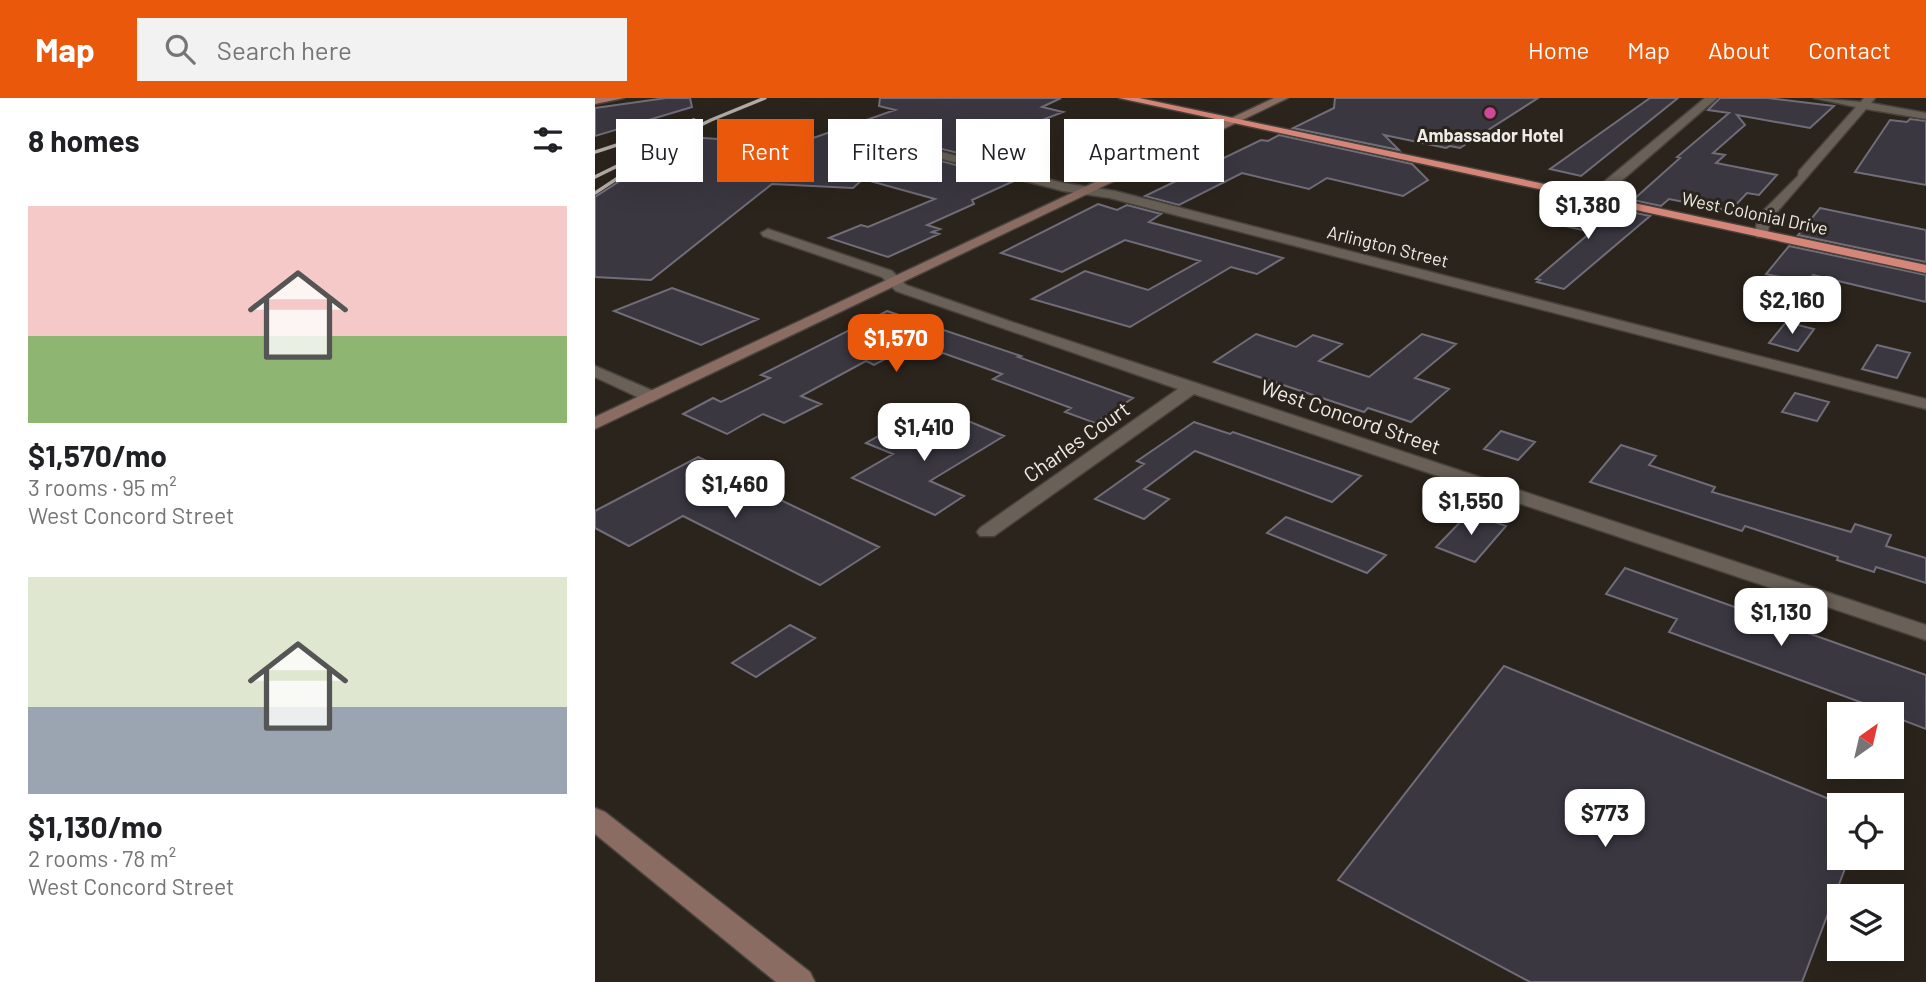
<!DOCTYPE html>
<html lang="en">
<head>
<meta charset="utf-8">
<style>
  body { margin:0; font-family:Barlow,sans-serif; background:#f2f2f2; color:#202124; height:100vh; display:flex; flex-direction:column; font-size:26px; white-space:nowrap }
  * { box-sizing:border-box; margin:0 }
  p { font-size:23px; color:#757577 }
  .icon { flex:none; width:38px; height:38px; fill:none; stroke:currentColor; stroke-width:2; stroke-linecap:round; stroke-linejoin:round }
  .map { position:relative; flex:1; overflow:hidden }
  .drawer { display:flex; flex-direction:column; background:#fff; width:595px }
  .drawer>* { flex:none }
  .hud { position:absolute; left:21px; top:21px; width:665px; height:63px; display:flex; gap:14px }
  .needle { width:46px; rotate:34deg }
  .tools { position:absolute; left:1232px; top:604px; display:grid; gap:14px }
  .tools a { display:grid; place-items:center; width:77px; height:77px; border-radius:0px; background:#fff; box-shadow:0 7px 28px #0002; font-size:35px }
  .price { position:absolute; translate:-50% -60px; padding:0 16px; border-radius:14px; background:#fff; color:#222; font-size:23px; line-height:46px; filter:drop-shadow(0 2px 4px #0008) }
  .price::after { content:''; position:absolute; left:50%; top:42px; width:21px; height:16px; margin-left:-10px; background:inherit; clip-path:polygon(0 0,100% 0,50% 100%) }
  .price.on { background:#ea580c; color:#fff }
  ul { padding:0; list-style:none }
  li { display:grid; align-content:center; gap:14px; height:371px; padding:0 28px }
  li span { display:grid; place-items:center; height:217px; border-radius:0px; color:#555 }
  li>.icon { margin-inline-start:auto }
  span .icon { width:126px; height:126px; fill:#fffc; stroke-width:1 }
  li b { font-size:30px }
  h2 { display:flex; justify-content:space-between; align-items:center; height:84px; padding:0 28px; font-size:30px }
  .chip { padding:0 24px; border-radius:0px; background:#fff; box-shadow:0 7px 28px #0002; font-size:24px; line-height:63px }
  .chip.on { background:#ea580c; color:#fff }
  header { display:flex; align-items:center; gap:42px; box-sizing:border-box; height:98px; padding:0 35px; background:#ea580c; color:#fff }
  header strong { font-size:33px }
  nav { display:flex; gap:38px; margin-inline-start:auto; font-size:24px }
  .search { width:490px; height:63px; background:#f2f2f2; display:flex; align-items:center; gap:18px; box-sizing:border-box; padding:0 24px; border-radius:0px; color:#757577; font-size:26px }
  main { display:flex; flex:1; min-height:0 }
  .map>svg:first-child { display:block }
  .building { fill:#3a3741; stroke:#706d78; stroke-width:2 }
  .lines { fill:none; stroke-linecap:round; stroke-linejoin:round }
  .street-casing { stroke:#48423c; stroke-width:3 }
  .secondary-casing { stroke:#48423c; stroke-width:3 }
  .primary-casing { stroke:#48423c; stroke-width:3 }
  .highway-casing { stroke:#48423c; stroke-width:3 }
  .street { fill:#696158; fill-rule:evenodd }
  .secondary { fill:#8a6c62; fill-rule:evenodd }
  .primary { fill:#aa776b; fill-rule:evenodd }
  .highway { fill:#d68678; fill-rule:evenodd }
  .rail { stroke:#b1aca6; stroke-width:3.5 }
  .hotel-dot { fill:#d1479c; stroke:#2b241c; stroke-width:2.5 }
  .labels { text-anchor:middle; dominant-baseline:central; stroke-width:6; stroke-linejoin:round; paint-order:stroke }
  .far-poi-label { font-size:18px; font-weight:bold; fill:#eeeae5; stroke:#2b241c }
  .far-street-label { font-size:18px; fill:#eeeae5; stroke:#2b241c }
  .street-label { font-size:21px; fill:#eeeae5; stroke:#2b241c }
</style>
</head>
<body>
<header>
<strong>Map</strong>
<div class="search"><svg class="icon" aria-label="search" viewBox="0 0 24 24"><circle cx="10" cy="10" r="6"/><path d="M15 15l6 6"/></svg>Search here</div>
<nav><a>Home</a><a>Map</a><a>About</a><a>Contact</a></nav>
</header>
<main>
<section class="drawer">
<h2>8 homes<svg class="icon" aria-label="filters" viewBox="0 0 24 24"><path d="M4 7h16M4 17h16"/><circle cx="9" cy="7" r="2"/><circle cx="15" cy="17" r="2"/></svg></h2>
<ul>
<li><span style="background:linear-gradient(#f6c9c9 60%,#8fb573 0)"><svg class="icon" aria-label="home" viewBox="0 0 24 24"><path d="M3 11l9-7 9 7M6 9v11h12V9"/></svg></span><div><b>$1,570/mo</b><p>3 rooms · 95 m²</p><p>West Concord Street</p></div></li>
<li><span style="background:linear-gradient(#dfe7d0 60%,#9aa5b1 0)"><svg class="icon" aria-label="home" viewBox="0 0 24 24"><path d="M3 11l9-7 9 7M6 9v11h12V9"/></svg></span><div><b>$1,130/mo</b><p>2 rooms · 78 m²</p><p>West Concord Street</p></div></li>
</ul>
</section>
<div class="map">
<svg width="1331" height="884" viewBox="0 0 1331 884">
  <rect width="100%" height="100%" fill="#2b241c"/>
  <path class="building" d="M71,0H95L97,9L0,38V10Z
    M285,0H466L447,9L468,14L363,55L254,28L300,12L284,8Z
    M740,0H943L865,50L855,48L851,50L789,37L804,52L698,30L739,10Z
    M1055,0H1083L986,78L955,71Z
    M1125,0H1172L1239,8L1215,30L1142,17L1150,27L1118,55L1130,57L1121,65L1182,77L1164,97L1152,95L1135,113L1074,101L1066,108L1038,102L1085,60L1082,59L1134,15L1113,12Z
    M1315,21L1331,23V87L1260,74L1295,22L1312,24Z
    M238,33L419,83L377,102L379,106L332,127L345,131L337,134L344,136L293,159L234,140L266,127L273,129L340,101L268,81L258,90L177,86L56,182L0,179V99L93,39L201,46Z
    M684,37L817,66L833,82L808,98L732,80L714,91L647,75L584,107L550,98L666,42L673,43Z
    M962,105L1020,118L1027,112L1055,118L969,191L942,184L945,182L941,181L996,134L957,125Z
    M503,106L522,112L532,107L566,116L554,124L688,160L662,176L636,169L535,229L437,201L490,173L553,192L605,163L530,142L467,174L406,155Z
    M1225,110L1331,132V164L1203,137Z
    M1194,148L1331,177V204L1218,177L1212,185L1171,176Z
    M77,190L163,221L106,247L19,213Z
    M292,213L426,258L423,259L538,300L500,325L470,314L476,310L398,281L407,276L348,255L342,258L315,248L279,267L271,263L206,298L226,306L189,325L168,316L132,336L88,316L118,300L126,304L175,280L166,277Z
    M1191,224L1219,231L1203,253L1174,245Z
    M661,236L701,249L718,237L747,246L724,263L774,279L827,236L861,246L820,280L854,291L816,324L773,310L769,314L619,264Z
    M1282,247L1315,255L1302,280L1267,271Z
    M1200,295L1234,304L1222,323L1187,314Z
    M366,320L409,338L335,383L369,398L340,417L257,380L298,356L271,345L301,328L331,340Z
    M599,324L635,336L638,334L766,378L737,404L600,353L549,391L574,401L549,421L500,401L549,366L542,363Z
    M906,333L940,344L923,362L889,351Z
    M1026,347L1061,358L1054,367L1120,389L1117,394L1256,434L1260,426L1296,437L1291,448L1331,460V485L1281,469L1279,474L1242,462L1243,459L1150,428L1147,433L995,384Z
    M103,359L178,394L173,396L284,449L225,487L88,418L34,448L0,430V413Z
    M874,415L911,428L880,464L841,449Z
    M691,419L791,457L772,475L672,435Z
    M1030,470L1331,577V631L1297,618L1298,616L1074,534L1082,521L1011,496Z
    M195,527L220,540L161,579L137,565Z
    M909,568L1244,705V760H1254L1207,884H935L743,782Z"/>
  <g class="lines">
    <defs>
      <path id="street" d="M1110,0H1122L1003,103H993V97Z
        M1219,0L1266,4L1269,0H1280L1276,5L1331,15V21L1271,11L1175,122L1172,139H1162L1160,136L1163,118L1203,78L1204,73L1261,9Z
        M245,28L468,85L520,93L1331,301V311L515,100L468,93L241,33L239,31Z
        M173,131L297,173L311,187L414,223L1331,527V542L599,296L399,438H385L382,434L385,430L583,291L301,193L287,179L168,138L166,135Z
        M0,268L63,295L66,299L57,304L51,303L0,279Z"/>
      <path id="secondary" d="M679,0H693L0,331V319Z
        M0,710L10,714L215,874L220,884H181L0,736Z"/>
      <path id="primary" d="M0,0H29L0,6Z"/>
      <path id="highway" d="M524,0H544L1331,167V175Z"/>
    </defs>
    <use href="#street" class="street-casing"/>
    <use href="#secondary" class="secondary-casing"/>
    <use href="#primary" class="primary-casing"/>
    <use href="#highway" class="highway-casing"/>
    <use href="#street" class="street"/>
    <use href="#secondary" class="secondary"/>
    <use href="#primary" class="primary"/>
    <use href="#highway" class="highway"/>
    <path class="rail" d="M0,54L99,22
      M0,79L116,22L170,0
      M0,95L38,70"/>
  </g>
  <circle class="hotel-dot" cx="895" cy="15" r="7"/>
  <g class="labels">
    <g class="far-poi-label">
      <text x="895" y="37">Ambassador Hotel</text>
    </g>
    <g class="far-street-label">
      <text transform="translate(1160 115) rotate(12)">West Colonial Drive</text>
      <text transform="translate(793 148) rotate(14)">Arlington Street</text>
    </g>
    <g class="street-label">
      <text transform="translate(756 318) rotate(19)">West Concord Street</text>
      <text transform="translate(481 343) rotate(-35)">Charles Court</text>
    </g>
  </g>
</svg>
<div class="tools">
<a><svg class="needle" viewBox="-14 -14 28 28"><path d="M0-13l5 13h-10z" fill="#e53935"/><path d="M0 13l5-13h-10z" fill="#757577"/></svg></a>
<a><svg class="icon" aria-label="locate" viewBox="0 0 24 24"><circle cx="12" cy="12" r="6"/><path d="M12 2v4M12 18v4M2 12h4M18 12h4"/></svg></a>
<a><svg class="icon" aria-label="layers" viewBox="0 0 24 24"><path d="M12 4l9 5-9 5-9-5zM3 14l9 5 9-5"/></svg></a>
</div>
<b class="price" style="left:993px;top:143px">$1,380</b>
<b class="price" style="left:1197px;top:238px">$2,160</b>
<b class="price on" style="left:301px;top:276px">$1,570</b>
<b class="price" style="left:329px;top:365px">$1,410</b>
<b class="price" style="left:140px;top:422px">$1,460</b>
<b class="price" style="left:876px;top:439px">$1,550</b>
<b class="price" style="left:1186px;top:550px">$1,130</b>
<b class="price" style="left:1010px;top:751px">$773</b>
<div class="hud">
<a class="chip">Buy</a>
<a class="chip on">Rent</a>
<a class="chip">Filters</a>
<a class="chip">New</a>
<a class="chip">Apartment</a>
</div>
</div>
</main>
</body>
</html>
